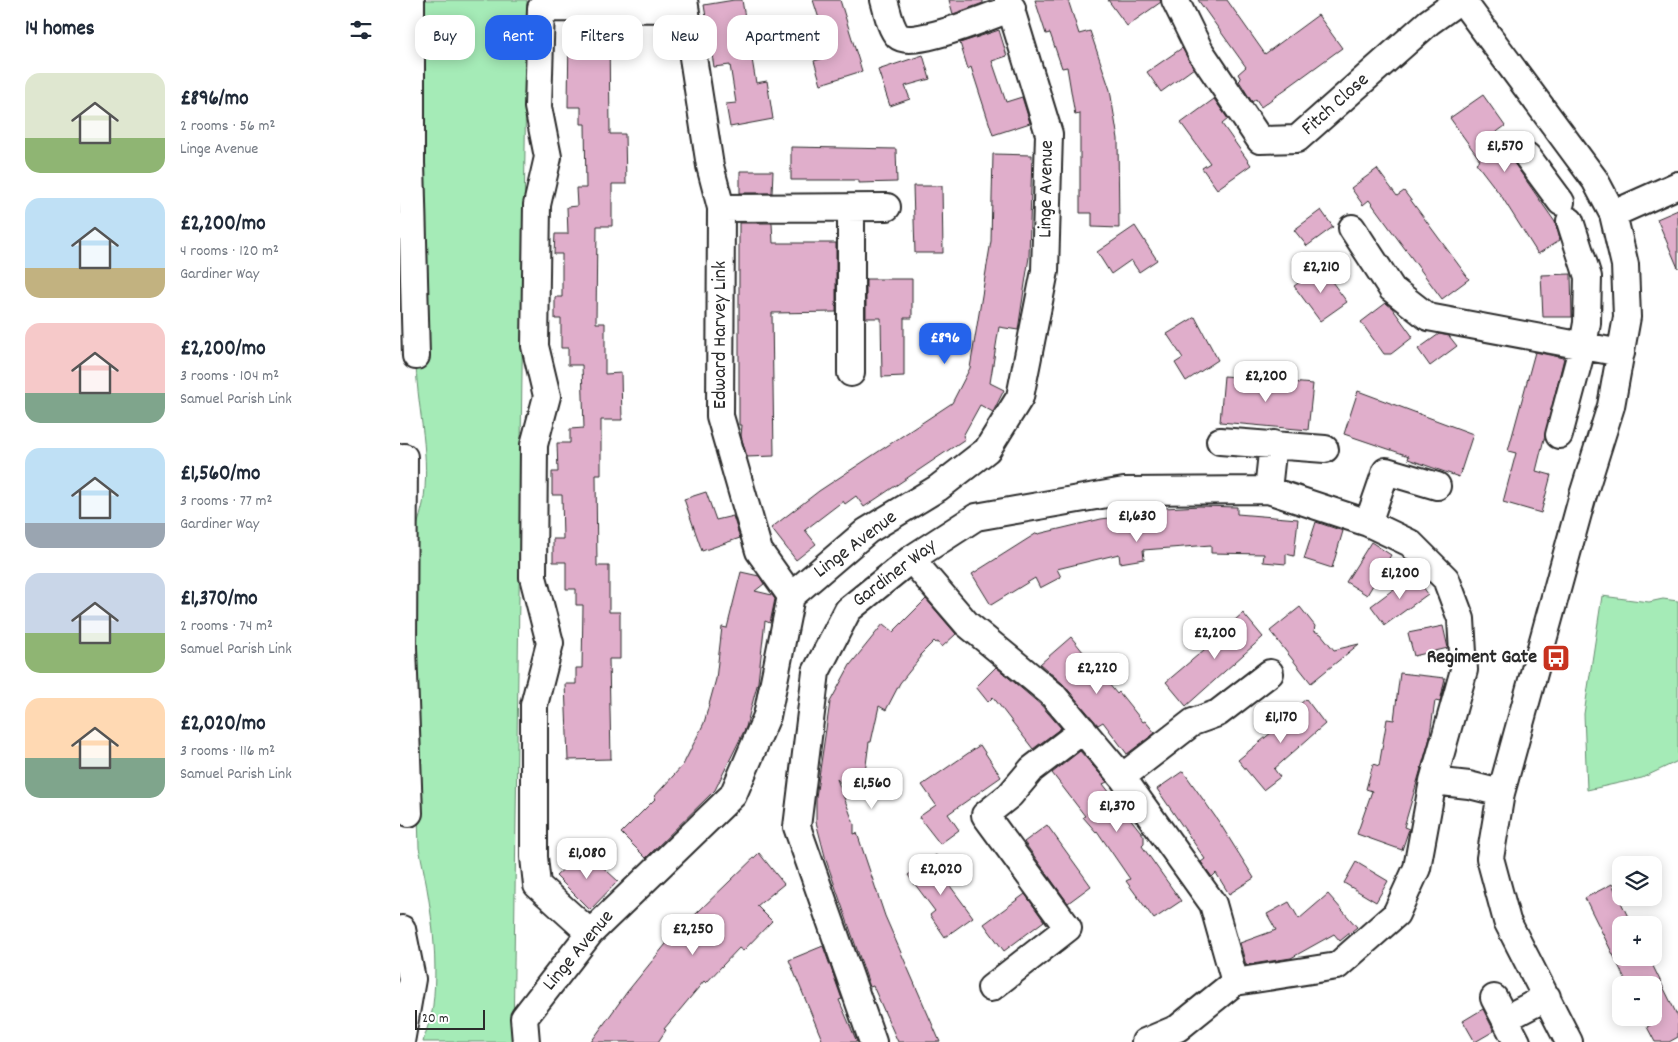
<!DOCTYPE html>
<html lang="en">
<head>
<meta charset="utf-8">
<style>
  body { margin:0; font-family:Dekko,sans-serif; background:#f6f6f7; color:#1f2937; height:100vh; display:flex; flex-direction:column; font-size:19px; white-space:nowrap }
  * { box-sizing:border-box; margin:0 }
  p { font-size:16px; color:#747a83 }
  .icon { flex:none; width:28px; height:28px; fill:none; stroke:currentColor; stroke-width:2; stroke-linecap:round; stroke-linejoin:round }
  .map { position:relative; flex:1; overflow:hidden }
  .panel { display:flex; flex-direction:column; background:#fff; width:400px }
  .panel>* { flex:none }
  .hud { position:absolute; left:15px; top:15px; width:475px; height:45px; display:flex; gap:10px }
  .buttons { position:absolute; left:1212px; top:856px; display:grid; gap:10px }
  .buttons a { display:grid; place-items:center; width:50px; height:50px; border-radius:10px; background:#fff; box-shadow:0 2px 12px #0003; font-size:25px }
  .scale { position:absolute; left:15px; bottom:12px; width:70px; box-sizing:border-box; padding-left:5px; border:2px solid #2b2b2b; border-top:0; font-size:14px; line-height:18px; white-space:nowrap; color:#2b2b2b; -webkit-text-stroke:4px #fff; paint-order:stroke }
  .price { position:absolute; translate:-50% -42px; padding:0 11px; border-radius:10px; background:#fff; color:#222; font-size:16px; line-height:32px; filter:drop-shadow(0 1px 2px #0008) }
  .price::after { content:''; position:absolute; left:50%; top:30px; width:15px; height:11px; margin-left:-8px; background:inherit; clip-path:polygon(0 0,100% 0,50% 100%) }
  .price.active { background:#2563eb; color:#fff }
  ul { padding:0; list-style:none }
  li { display:flex; align-items:center; gap:15px; height:125px; padding:0 25px }
  li span { display:grid; place-items:center; flex:none; width:140px; height:100px; border-radius:15px; color:#555 }
  li>.icon { margin-inline-start:auto }
  span .icon { width:60px; height:60px; fill:#fffc; stroke-width:1 }
  li b { font-size:21px }
  h2 { display:flex; justify-content:space-between; align-items:center; height:60px; padding:0 25px; font-size:21px }
  .chip { padding:0 18px; border-radius:15px; background:#fff; box-shadow:0 2px 12px #0003; font-size:18px; line-height:45px }
  .chip.active { background:#2563eb; color:#fff }
  main { display:flex; flex:1; min-height:0 }
  .map>svg:first-child { display:block }
  .green { fill:#a5ebb7; stroke:#688b71 }
  .building { fill:#e0aecb; stroke:#2b2b2b }
  .lines { fill:none; stroke-linecap:round; stroke-linejoin:round }
  .minor-casing { stroke:#2b2b2b; stroke-width:30 }
  .minor { stroke:#fff; stroke-width:26 }
  .labels { text-anchor:middle; dominant-baseline:central; stroke-width:4; stroke-linejoin:round; paint-order:stroke }
  .street-label { font-size:20px; fill:#2b2b2b; stroke:#fff }
  .poi-label { font-size:20px; font-weight:bold; fill:#2b2b2b; stroke:#fff; text-anchor:end }
</style>
</head>
<body>
<main>
<section class="panel">
<h2>14 homes<svg class="icon" aria-label="filters" viewBox="0 0 24 24"><path d="M4 7h16M4 17h16"/><circle cx="9" cy="7" r="2"/><circle cx="15" cy="17" r="2"/></svg></h2>
<ul>
<li><span style="background:linear-gradient(#dfe7d0 65%,#8fb573 0)"><svg class="icon" aria-label="home" viewBox="0 0 24 24"><path d="M3 11l9-7 9 7M6 9v11h12V9"/></svg></span><div><b>£896/mo</b><p>2 rooms · 56 m²</p><p>Linge Avenue</p></div></li>
<li><span style="background:linear-gradient(#bfe0f5 70%,#c2b280 0)"><svg class="icon" aria-label="home" viewBox="0 0 24 24"><path d="M3 11l9-7 9 7M6 9v11h12V9"/></svg></span><div><b>£2,200/mo</b><p>4 rooms · 120 m²</p><p>Gardiner Way</p></div></li>
<li><span style="background:linear-gradient(#f6c9c9 70%,#7fa58c 0)"><svg class="icon" aria-label="home" viewBox="0 0 24 24"><path d="M3 11l9-7 9 7M6 9v11h12V9"/></svg></span><div><b>£2,200/mo</b><p>3 rooms · 104 m²</p><p>Samuel Parish Link</p></div></li>
<li><span style="background:linear-gradient(#bfe0f5 75%,#9aa5b1 0)"><svg class="icon" aria-label="home" viewBox="0 0 24 24"><path d="M3 11l9-7 9 7M6 9v11h12V9"/></svg></span><div><b>£1,560/mo</b><p>3 rooms · 77 m²</p><p>Gardiner Way</p></div></li>
<li><span style="background:linear-gradient(#c9d6e8 60%,#8fb573 0)"><svg class="icon" aria-label="home" viewBox="0 0 24 24"><path d="M3 11l9-7 9 7M6 9v11h12V9"/></svg></span><div><b>£1,370/mo</b><p>2 rooms · 74 m²</p><p>Samuel Parish Link</p></div></li>
<li><span style="background:linear-gradient(#ffd9b3 60%,#7fa58c 0)"><svg class="icon" aria-label="home" viewBox="0 0 24 24"><path d="M3 11l9-7 9 7M6 9v11h12V9"/></svg></span><div><b>£2,020/mo</b><p>3 rooms · 116 m²</p><p>Samuel Parish Link</p></div></li>
</ul>
</section>
<div class="map">
<svg width="1278" height="1042" viewBox="0 0 1278 1042">
  <rect width="100%" height="100%" fill="#fff"/>
  <filter id="ink" filterUnits="userSpaceOnUse"><feTurbulence type="fractalNoise" baseFrequency=".02" numOctaves="2"/><feDisplacementMap in="SourceGraphic" scale="10" xChannelSelector="R" yChannelSelector="G"/><feConvolveMatrix kernelMatrix="1 2 1 2 8 2 1 2 1" color-interpolation-filters="sRGB"/></filter>
  <g filter="url(#ink)">
    <path class="green" d="M17,0H127L113,1042H23C26,1030 32,1017 33,1005C39,954 30,898 19,848L10,549C14,534 20,519 23,504C31,458 18,411 16,366Z
      M1202,596L1249,602L1263,599L1278,601V761L1242,778L1187,790L1184,714Z"/>
    <path class="building" d="M334,0H342L356,83L367,81L373,119L330,127L326,104L336,103L330,65L314,67L304,5Z
      M413,0H440L462,71L421,84L414,61L431,56Z
      M549,0H583V3L553,14Z
      M635,0H668L679,34L690,31L710,90L718,139L719,228L692,227V213H680V114L675,115L667,67L662,68L650,33L646,34Z
      M708,0H760L761,2L727,26Z
      M798,0H827L865,54L918,15L942,48L861,107L856,99L852,102L839,81L841,79L838,74L846,67Z
      M169,28H209L210,134H225L226,184H212V226H197L196,323H205V374L221,373L222,420H201V475H196L197,566H209V612H220V659H209L211,759L168,760L165,684H176V668H182L183,605H176V589H166V562H153V539H163L162,495H152V472H158L157,443H170V429L184,428L182,365H168V348H161V319H155V297H162V254H154L155,234H168L167,207L177,206L176,188H186L185,124H181V107H168Z
      M599,30L607,56L592,61L606,102L622,97L630,123L593,135L571,67L568,69L560,43Z
      M782,48L794,68L761,92L747,72Z
      M523,55L530,79L505,86L510,99L490,106L478,70Z
      M1083,95L1105,126L1094,134L1155,222L1160,240L1138,254L1102,197L1076,163L1080,160L1050,118Z
      M814,99L828,119L822,124L851,165L817,189L802,168L810,163L781,123Z
      M391,147L496,149L497,182L459,183V180H391Z
      M593,154L632,155L629,257L618,330L599,327L590,383L604,390L593,412L580,405L563,436L565,439L464,507L456,496L445,504L443,501L405,530L416,544L396,560L371,528L419,491L552,403L570,368L591,241Z
      M977,169L997,196L1004,191L1069,279L1042,299L969,200L963,205L951,188Z
      M340,171H373L372,193H340Z
      M513,186H542L543,253H515Z
      M921,210L933,227L907,246L894,230Z
      M1278,210V268L1257,219Z
      M339,223H372L373,243H436V312L372,313L374,456L347,457L341,436L342,425H339Z
      M735,226L757,260L739,272L731,260L711,274L697,252Z
      M921,267L947,302L920,321L894,286Z
      M1171,274L1172,317H1143L1141,275Z
      M466,279H512V318H504V376L482,377L481,318H466Z
      M986,303L992,308L1013,337L991,354H984L961,322Z
      M795,317L818,360L786,381L775,363L783,358L767,334Z
      M1039,334L1049,336L1057,346L1030,366L1018,349Z
      M1135,352L1164,358L1136,471L1151,475L1141,513L1103,502L1116,453L1108,451Z
      M824,376L913,384L908,430L820,422Z
      M958,391L1073,434L1059,477L1008,459L1009,456L944,434Z
      M306,492L316,520L333,516L340,538L302,551L284,499Z
      M800,506L837,507V514L898,519L894,556L886,554V564L863,562L864,554L811,553V545L743,550L744,559L720,563L719,554L657,569L661,577L640,588L635,578L591,605L572,574L637,533L638,534L701,519L765,511V508Z
      M916,522L943,531L932,568L904,559Z
      M971,542L991,555L967,595L946,582Z
      M341,572L359,576L364,584L355,591L372,595L375,599L370,623L365,621L358,682L346,727L315,790L246,858L221,833L256,798L254,797L283,765L304,723L316,679L322,627L327,628Z
      M1014,574L1028,594L985,625L971,606Z
      M526,599L556,634L542,647L538,642L536,643L534,641L520,655L521,657L500,683L486,710L479,706L471,742H469L463,788L442,785L437,779L454,824V834L457,833L485,916L540,1042H498L473,986L470,987L426,860L416,822V797L430,702L450,665L483,624L493,632Z
      M900,607L915,626L914,631L921,634L934,650L959,644L911,683L870,631Z
      M843,613L863,637L786,706L766,682L830,628L828,626Z
      M1043,626L1048,648L1014,656L1008,633Z
      M671,637L717,694L719,692L743,722L745,721L755,733L727,754L703,722L698,725L663,684L640,664Z
      M596,667L641,705L661,728L633,749L593,697L588,702L576,687Z
      M1000,673L1045,678L1040,702L1035,701L1029,741L1004,827L1009,829L1002,850L957,834L972,791L966,789L973,764L979,766L987,719L994,720Z
      M906,699L925,724L874,769L880,777L863,790L838,760L872,732L892,714L890,712Z
      M580,745L601,777L548,814L559,830L540,844L519,817L536,805L522,785Z
      M680,751L707,782L703,784L744,836V844L742,846L781,901L754,919L726,881L730,879L697,831L696,832L683,817L685,816L652,773Z
      M783,771L819,822L854,878L829,894L816,873L812,877L801,862L805,859L757,789Z
      M647,825L691,886L668,903L624,842Z
      M184,850L218,881L190,910L156,876Z
      M359,853L384,884L357,906L372,921L343,951L339,948L306,983L304,981L264,1029L266,1030L258,1042H191L227,992L270,939Z
      M536,855L550,875L545,879L573,917L545,937L530,915L535,911L508,875Z
      M956,862L988,881L976,902L944,883Z
      M1212,884L1232,925H1221V958H1249L1278,1017V1037L1269,1042H1255L1247,1027L1254,1023V985H1228L1185,898Z
      M625,894L644,921L604,951L584,924Z
      M928,894L957,927L940,941L934,934L891,958L846,965L840,943L876,930L867,914L889,902L899,919Z
      M423,946L442,999L439,1000L457,1042H423L389,960Z
      M1083,1009L1094,1031L1075,1042L1063,1021Z"/>
    <g class="lines">
      <defs>
        <path id="minor" d="M11,0V163L16,356
          M284,0L310,166L321,208L320,416L359,551L391,596
          M484,0C487,10 490,28 498,36C512,49 593,15 612,8
          M775,0L800,51L860,140L897,139L1029,22L1060,0
          M1062,0L1195,180L1213,214L1225,265L1227,317L1211,406L1183,495L1101,793L1090,858L1107,921L1169,1042
          M1127,156L1161,202
          M321,208L487,207
          M451,208V373
          M1213,214L1278,185
          M952,228L992,289L1028,317L1221,353
          M1159,435L1183,345L1187,323L1188,277L1170,221
          M820,441L925,449
          M4,457L3,647L9,813
          M868,490L873,444
          M968,523L986,471L1037,486
          M511,559L567,624L652,694L722,777L813,904L835,982
          M722,777L793,722L818,713L870,673
          M1033,781L1069,785L1101,793
          M190,933L137,885L134,857V705L150,643L133,577L134,445L147,396L135,346L137,205L148,157L138,107L141,8L285,9
          M591,988L668,928L585,815L610,795L632,769L683,730
          M1094,998L1117,1042
          M1105,1019L1147,997
          M1,1042L12,979L2,929
          M126,1042L124,1018L190,933L333,795L367,716L391,596L467,531L538,488L587,450L620,397L645,271L649,134L608,0
          M473,1042L397,827L416,672L448,610L511,559L576,517L724,491L868,490L968,523L1010,543L1046,579L1061,619L1064,670L1033,781L1017,868L996,914L937,966L835,982L778,1028L745,1042"/>
      </defs>
      <use href="#minor" class="minor-casing"/>
      <use href="#minor" class="minor"/>
    </g>
  </g>
  <defs>
    <symbol id="bus-square" viewBox="-11 -11 22 22"><rect x="-9" y="-9" width="18" height="18" rx="4" fill="#c8321e" stroke="#fff"/><path d="M-5-6H5V4H4V6H2V4H-2V6H-4V4H-5ZM-3.5-4V0h7V-4ZM-3.5 1.2v1.5H-2V1.2ZM2 1.2v1.5H3.5V1.2Z" fill="#fff"/></symbol>
  </defs>
  <g fill-rule="evenodd">
    <use href="#bus-square" x="1140" y="642" width="32" height="32"/>
  </g>
  <g class="labels">
    <g class="street-label">
      <text transform="translate(936 105) rotate(-42)">Fitch Close</text>
      <text transform="translate(647 189) rotate(-89)">Linge Avenue</text>
      <text transform="translate(321 335) rotate(-90)">Edward Harvey Link</text>
      <text transform="translate(456 545) rotate(-37)">Linge Avenue</text>
      <text transform="translate(495 574) rotate(-37)">Gardiner Way</text>
      <text transform="translate(179 951) rotate(-50)">Linge Avenue</text>
    </g>
    <g class="poi-label">
      <text x="1137" y="658">Regiment Gate</text>
    </g>
  </g>
</svg>
<div class="buttons">
<a><svg class="icon" aria-label="layers" viewBox="0 0 24 24"><path d="M12 4l9 5-9 5-9-5zM3 14l9 5 9-5"/></svg></a>
<a>+</a>
<a>−</a>
</div>
<div class="scale">20 m</div>
<b class="price" style="left:1105px;top:173px">£1,570</b>
<b class="price" style="left:921px;top:294px">£2,210</b>
<b class="price active" style="left:545px;top:365px">£896</b>
<b class="price" style="left:866px;top:403px">£2,200</b>
<b class="price" style="left:737px;top:543px">£1,630</b>
<b class="price" style="left:1000px;top:600px">£1,200</b>
<b class="price" style="left:815px;top:660px">£2,200</b>
<b class="price" style="left:697px;top:695px">£2,220</b>
<b class="price" style="left:881px;top:744px">£1,170</b>
<b class="price" style="left:472px;top:810px">£1,560</b>
<b class="price" style="left:717px;top:833px">£1,370</b>
<b class="price" style="left:187px;top:880px">£1,080</b>
<b class="price" style="left:541px;top:896px">£2,020</b>
<b class="price" style="left:293px;top:956px">£2,250</b>
<div class="hud">
<a class="chip">Buy</a>
<a class="chip active">Rent</a>
<a class="chip">Filters</a>
<a class="chip">New</a>
<a class="chip">Apartment</a>
</div>
</div>
</main>
</body>
</html>
